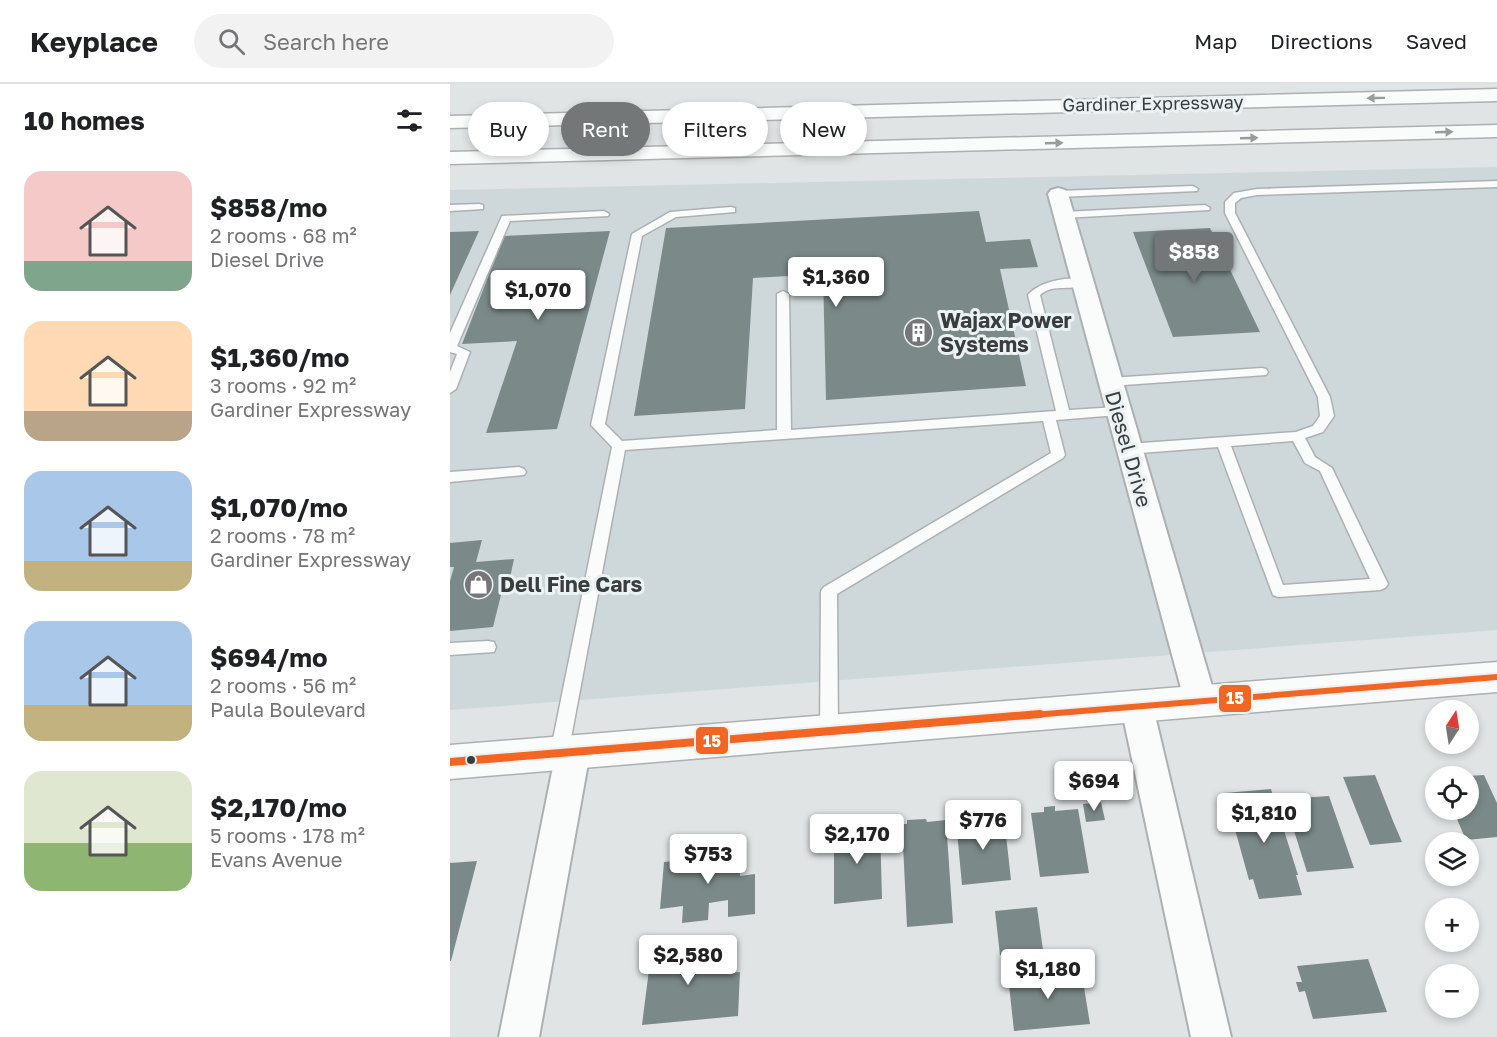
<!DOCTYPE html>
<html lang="en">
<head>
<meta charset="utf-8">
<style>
  body { margin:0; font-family:"Golos Text",sans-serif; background:#f2f2f2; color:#202124; height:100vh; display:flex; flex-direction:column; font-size:22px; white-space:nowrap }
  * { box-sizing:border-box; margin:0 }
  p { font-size:20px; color:#757577 }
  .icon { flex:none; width:33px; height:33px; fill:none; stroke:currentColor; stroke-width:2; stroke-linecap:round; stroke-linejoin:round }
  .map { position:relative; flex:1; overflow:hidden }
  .panel { display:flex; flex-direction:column; background:#fff; width:450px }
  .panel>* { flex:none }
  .banner { position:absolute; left:18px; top:18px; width:570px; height:54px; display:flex; gap:12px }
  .needle { width:39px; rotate:12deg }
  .buttons { position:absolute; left:975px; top:616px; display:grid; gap:12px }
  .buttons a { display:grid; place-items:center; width:54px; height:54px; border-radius:50%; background:#fff; box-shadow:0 3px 9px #0003; font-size:30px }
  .price { position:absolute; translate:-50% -51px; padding:0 14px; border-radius:6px; background:#fff; color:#222; font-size:20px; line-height:39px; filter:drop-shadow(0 2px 3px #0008) }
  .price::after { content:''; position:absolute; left:50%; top:36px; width:18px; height:14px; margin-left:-9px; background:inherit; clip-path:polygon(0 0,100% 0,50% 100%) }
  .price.current { background:#747778; color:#fff }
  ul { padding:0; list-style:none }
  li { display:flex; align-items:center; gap:18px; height:150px; padding:0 24px }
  li span { display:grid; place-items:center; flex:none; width:168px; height:120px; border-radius:18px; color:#555 }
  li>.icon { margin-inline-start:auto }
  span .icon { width:72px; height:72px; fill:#fffc; stroke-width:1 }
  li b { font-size:26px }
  h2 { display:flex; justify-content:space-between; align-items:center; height:72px; padding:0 24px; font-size:26px }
  .chip { padding:0 21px; border-radius:27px; background:#fff; box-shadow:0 3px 9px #0003; font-size:21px; line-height:54px }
  .chip.current { background:#747778; color:#fff }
  header { display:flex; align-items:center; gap:36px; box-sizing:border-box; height:84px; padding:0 30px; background:#fff; border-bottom:2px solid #e0e0e0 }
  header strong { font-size:28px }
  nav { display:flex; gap:33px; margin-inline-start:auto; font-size:21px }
  .search { width:420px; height:54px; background:#f2f2f2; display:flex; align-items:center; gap:15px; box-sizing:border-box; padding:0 21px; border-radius:33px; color:#757577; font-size:22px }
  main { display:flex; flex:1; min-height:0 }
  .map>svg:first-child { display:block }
  .built { fill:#ced8da }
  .building { fill:#7b8a89 }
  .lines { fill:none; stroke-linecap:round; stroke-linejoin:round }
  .service-casing { stroke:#adb0b1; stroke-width:3 }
  .minor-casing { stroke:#adb0b1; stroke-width:4 }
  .secondary-casing { stroke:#adb0b1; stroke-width:3 }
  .motorway-casing { stroke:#adb0b1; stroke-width:3 }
  .service { fill:#fafbfb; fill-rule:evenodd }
  .minor { fill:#fafbfb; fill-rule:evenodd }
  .secondary { fill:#fafbfb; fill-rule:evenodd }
  .motorway { fill:#fafbfb; fill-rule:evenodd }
  .bus-1-far1-casing { stroke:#ebf2f4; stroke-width:10 }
  .bus-1-casing { stroke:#ebf2f4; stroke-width:12 }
  .bus-1-far1 { stroke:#f26522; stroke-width:6 }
  .bus-1 { stroke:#f26522; stroke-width:8 }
  .oneway { fill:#9a9c9c }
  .bus-dot { fill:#3a3d3e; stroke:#ebf2f4; stroke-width:2 }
  .labels { text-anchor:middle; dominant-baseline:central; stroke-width:6; stroke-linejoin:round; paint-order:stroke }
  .far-street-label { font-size:18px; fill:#3a3d3e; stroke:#ebf2f4 }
  .poi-label { font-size:21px; font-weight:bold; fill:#3a3d3e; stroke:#ebf2f4; text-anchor:start }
  .street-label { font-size:21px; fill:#3a3d3e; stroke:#ebf2f4 }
  .line-badge { stroke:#ebf2f4; stroke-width:2 }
  .badge-label { font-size:16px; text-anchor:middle; font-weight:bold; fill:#fff }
</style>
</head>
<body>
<header>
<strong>Keyplace</strong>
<div class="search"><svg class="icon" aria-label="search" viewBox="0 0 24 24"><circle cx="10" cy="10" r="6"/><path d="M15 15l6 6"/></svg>Search here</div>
<nav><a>Map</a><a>Directions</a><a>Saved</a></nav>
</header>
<main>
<section class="panel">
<h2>10 homes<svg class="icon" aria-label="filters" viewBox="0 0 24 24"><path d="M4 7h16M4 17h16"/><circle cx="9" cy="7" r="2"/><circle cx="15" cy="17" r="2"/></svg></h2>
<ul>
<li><span style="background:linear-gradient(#f6c9c9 75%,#7fa58c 0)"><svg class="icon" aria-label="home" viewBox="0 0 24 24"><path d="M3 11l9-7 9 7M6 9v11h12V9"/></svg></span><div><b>$858/mo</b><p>2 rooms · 68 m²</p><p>Diesel Drive</p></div></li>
<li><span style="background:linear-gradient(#ffd9b3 75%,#b9a48a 0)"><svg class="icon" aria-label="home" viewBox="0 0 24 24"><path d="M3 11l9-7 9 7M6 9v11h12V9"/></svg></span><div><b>$1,360/mo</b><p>3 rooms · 92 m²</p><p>Gardiner Expressway</p></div></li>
<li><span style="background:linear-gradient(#a9c7e8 75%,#c2b280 0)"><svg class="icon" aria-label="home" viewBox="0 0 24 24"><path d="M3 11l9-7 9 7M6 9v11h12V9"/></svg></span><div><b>$1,070/mo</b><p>2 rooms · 78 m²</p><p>Gardiner Expressway</p></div></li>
<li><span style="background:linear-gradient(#a9c7e8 70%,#c2b280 0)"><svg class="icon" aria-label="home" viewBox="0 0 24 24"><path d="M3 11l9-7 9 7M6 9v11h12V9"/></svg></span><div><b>$694/mo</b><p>2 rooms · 56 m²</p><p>Paula Boulevard</p></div></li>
<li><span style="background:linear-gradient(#dfe7d0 60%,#8fb573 0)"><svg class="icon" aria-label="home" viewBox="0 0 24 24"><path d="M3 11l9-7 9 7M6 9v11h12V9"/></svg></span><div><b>$2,170/mo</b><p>5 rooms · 178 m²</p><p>Evans Avenue</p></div></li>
</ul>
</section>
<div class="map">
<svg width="1047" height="953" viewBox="0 0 1047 953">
  <rect width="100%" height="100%" fill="#e0e4e5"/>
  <path class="built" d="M1047,83V546L0,626V106Z"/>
  <path class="building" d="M529,127L536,158L580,155L588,183L550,185L576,302L376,316L373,190L303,194L295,325L184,332L216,144Z
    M760,144L810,248L723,253L683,148Z
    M29,147L0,211V148Z
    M160,147L107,345L36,349L67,257L12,260L54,152Z
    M32,456L26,478L64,475L58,503H53L43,543L0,547V497L4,483H0V459Z
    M925,691L943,737L952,758L920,761L893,693Z
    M1034,691L1047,719V753L1016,756L1003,726H1018V692Z
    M821,705L848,791H846L852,811L809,815L803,795L799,796L775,709Z
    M879,712L904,784L857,788L834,715Z
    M651,718L655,736L636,738L633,720Z
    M605,722V727L628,725L639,789L590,793L581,729L594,728V723Z
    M554,733L561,796L512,801L506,737Z
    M476,735L477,738L496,736L503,839L457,843L452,740H457V736Z
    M430,742L432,815L384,820V746Z
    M276,764V770L290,768V792L305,790V830L278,833V816L259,819L258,836L232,839L233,822L210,825L214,778L235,776L236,768Z
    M27,777L1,877H0V779Z
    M587,823L593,866L550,871L545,827Z
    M262,857L260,883L266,882V890L290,888L288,932L192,941L202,862Z
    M918,875L937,928L863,935L855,907L849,908L846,898H852L847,882Z
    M631,885L640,940L564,947L558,892Z"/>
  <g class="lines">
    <defs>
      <path id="service" d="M1047,97V103L807,111L791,114L785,119V129L880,313L884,332L873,348L855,354L865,373L882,384L938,500L935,504L930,506L828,513L823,511L768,363L678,370L671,365L678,360L846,348L863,342L870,332L868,313L775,129V118L784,109L807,105ZM843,357L855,379L870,387L920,495L833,501L781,362Z
        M743,102L748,105L747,107L608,113L603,110L608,107Z
        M29,120L33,121V125L0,127V121Z
        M755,121L760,124L759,126L613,134L608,131L613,128Z
        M281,123L285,124V128L226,133L192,152L155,340L172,357L327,346V210L333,207L339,210L341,346L606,327L578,211C588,198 624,189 637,199C624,209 604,198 590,211L619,326L668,323L675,327L668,331L606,336L615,371L613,374L387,510L388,648L385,653L379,655L373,653L370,648L371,507L374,503L601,369L593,337L175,366L118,670L115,675L109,678L103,675L100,670L162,363L141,341L182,150L220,128Z
        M154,127L159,130L158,132L60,137L7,262L20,268L6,305L0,309V288L7,270L0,268V249L52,132Z
        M812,284L816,285L818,288L816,291L660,302L654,298L660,294Z
        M69,383L74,385L76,388L74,391L0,398V388Z
        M38,557L44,558L46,563L44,568L0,571V559Z"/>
      <path id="minor" d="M608,104L615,106L618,110L767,619L762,628L751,632L740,628L735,619L598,110L601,106Z
        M687,610L698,613L703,623L781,953H741L671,623L676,613Z
        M123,654L135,658L140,668L89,953H49L106,668L111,658Z"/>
      <path id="secondary" d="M1047,578V608L0,695V661Z"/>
      <path id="motorway" d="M1047,5V17L0,44V32Z
        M1047,41V53L0,80V68Z"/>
    </defs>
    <use href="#service" class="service-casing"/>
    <use href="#minor" class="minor-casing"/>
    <use href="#secondary" class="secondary-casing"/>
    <use href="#motorway" class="motorway-casing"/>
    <use href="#service" class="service"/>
    <use href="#minor" class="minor"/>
    <use href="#secondary" class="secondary"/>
    <use href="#motorway" class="motorway"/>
    <defs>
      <path id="bus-1-far1" d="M571,632L1047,593"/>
      <path id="bus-1" d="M0,678L590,630"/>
    </defs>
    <use href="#bus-1-far1" class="bus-1-far1-casing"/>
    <use href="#bus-1" class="bus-1-casing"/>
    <use href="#bus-1-far1" class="bus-1-far1"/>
    <use href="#bus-1" class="bus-1"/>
  </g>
  <defs><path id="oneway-solid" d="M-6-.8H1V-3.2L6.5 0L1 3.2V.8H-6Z" transform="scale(1.5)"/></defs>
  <g class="oneway">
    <use href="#oneway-solid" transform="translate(926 14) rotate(179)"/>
    <use href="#oneway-solid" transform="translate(994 48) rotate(-2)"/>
    <use href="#oneway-solid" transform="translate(799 54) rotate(-2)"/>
    <use href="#oneway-solid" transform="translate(604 59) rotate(-2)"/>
  </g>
  <defs>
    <symbol id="building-disc" viewBox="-11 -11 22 22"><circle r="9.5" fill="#747778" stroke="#ebf2f4"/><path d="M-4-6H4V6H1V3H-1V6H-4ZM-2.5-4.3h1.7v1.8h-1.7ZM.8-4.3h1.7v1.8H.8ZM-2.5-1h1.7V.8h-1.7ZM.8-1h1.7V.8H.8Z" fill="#fff"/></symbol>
    <symbol id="shop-disc" viewBox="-11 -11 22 22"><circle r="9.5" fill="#747778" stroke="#ebf2f4"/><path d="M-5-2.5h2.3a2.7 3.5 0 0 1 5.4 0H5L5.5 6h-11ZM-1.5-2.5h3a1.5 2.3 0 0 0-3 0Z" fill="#fff"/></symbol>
  </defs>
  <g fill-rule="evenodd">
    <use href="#building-disc" x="452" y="232" width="33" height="33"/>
    <use href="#shop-disc" x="12" y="484" width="33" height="33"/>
  </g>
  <circle class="bus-dot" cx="21" cy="676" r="5"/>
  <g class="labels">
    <g class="far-street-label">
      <text transform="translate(703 19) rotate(-1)">Gardiner Expressway</text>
    </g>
    <g class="poi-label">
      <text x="490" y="236">Wajax Power<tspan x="490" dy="24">Systems</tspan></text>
      <text x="50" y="500">Dell Fine Cars</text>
    </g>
    <g class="street-label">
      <text transform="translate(679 365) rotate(74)">Diesel Drive</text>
    </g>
  </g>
  <g class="line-badge">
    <rect x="768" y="600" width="34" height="29" rx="6" fill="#f26522"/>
    <rect x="245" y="642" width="34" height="29" rx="6" fill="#f26522"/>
  </g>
  <g class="badge-label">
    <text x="785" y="620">15</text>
    <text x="262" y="663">15</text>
  </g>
</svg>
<div class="buttons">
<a><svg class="needle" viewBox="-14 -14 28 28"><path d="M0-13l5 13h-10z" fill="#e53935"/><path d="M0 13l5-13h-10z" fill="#757577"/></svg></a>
<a><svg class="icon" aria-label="locate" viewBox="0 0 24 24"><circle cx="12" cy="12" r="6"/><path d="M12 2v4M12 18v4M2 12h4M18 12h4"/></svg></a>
<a><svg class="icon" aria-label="layers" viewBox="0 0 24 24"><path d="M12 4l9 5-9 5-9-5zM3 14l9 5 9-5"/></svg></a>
<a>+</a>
<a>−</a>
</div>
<b class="price current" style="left:744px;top:199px">$858</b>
<b class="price" style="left:386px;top:224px">$1,360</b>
<b class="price" style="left:88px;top:237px">$1,070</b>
<b class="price" style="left:644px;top:728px">$694</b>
<b class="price" style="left:814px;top:760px">$1,810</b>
<b class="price" style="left:533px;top:767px">$776</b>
<b class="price" style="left:407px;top:781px">$2,170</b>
<b class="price" style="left:258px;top:801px">$753</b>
<b class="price" style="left:238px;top:902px">$2,580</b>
<b class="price" style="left:598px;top:916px">$1,180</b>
<div class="banner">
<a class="chip">Buy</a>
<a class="chip current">Rent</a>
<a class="chip">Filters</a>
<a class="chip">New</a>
</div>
</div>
</main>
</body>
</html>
